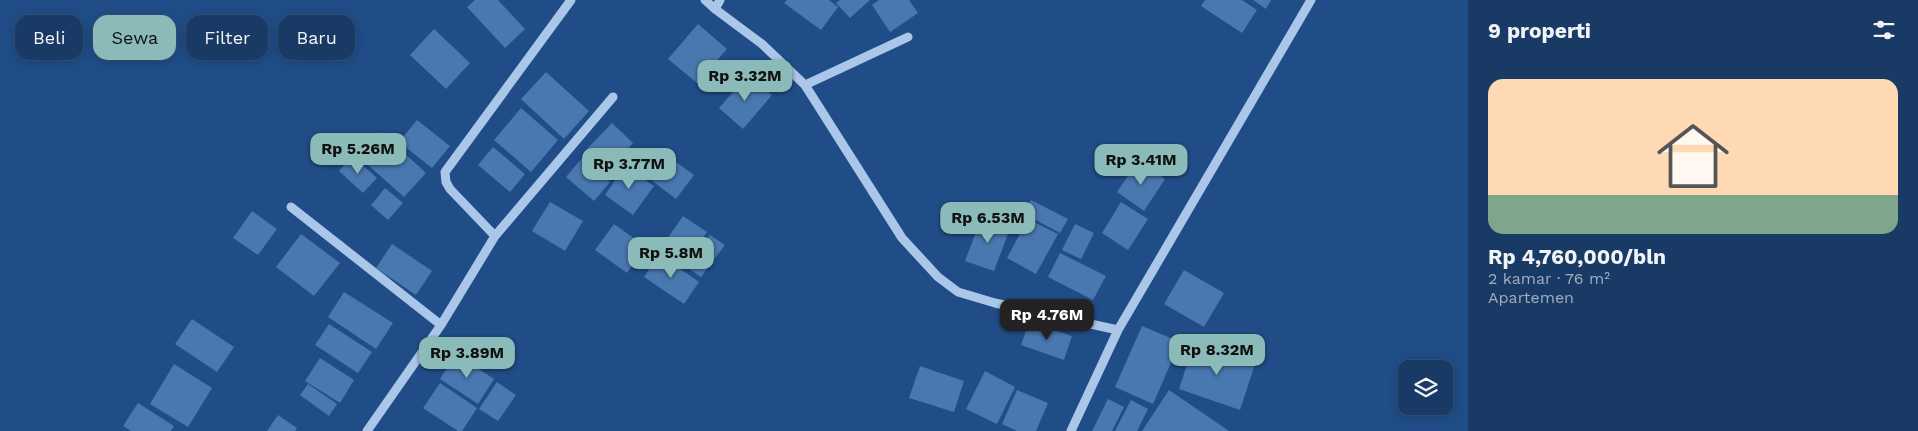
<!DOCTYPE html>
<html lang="id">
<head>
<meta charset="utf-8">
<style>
  body { margin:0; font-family:"Work Sans",sans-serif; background:#25456e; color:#f1f3f6; height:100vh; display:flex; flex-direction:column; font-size:19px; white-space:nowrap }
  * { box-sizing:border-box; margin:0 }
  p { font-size:16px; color:#9fadbf }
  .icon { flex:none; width:28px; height:28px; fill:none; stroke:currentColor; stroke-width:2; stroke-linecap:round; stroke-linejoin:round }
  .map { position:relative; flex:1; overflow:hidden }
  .drawer { display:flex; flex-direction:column; background:#183a65; width:450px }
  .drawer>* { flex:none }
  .top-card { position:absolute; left:15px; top:15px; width:475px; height:45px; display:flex; gap:10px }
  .tools { position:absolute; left:1398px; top:360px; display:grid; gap:10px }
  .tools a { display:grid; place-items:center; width:55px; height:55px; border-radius:10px; background:#183a65; box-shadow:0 2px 12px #0003,0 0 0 1px #365479; font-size:25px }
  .price { position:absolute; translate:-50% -42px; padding:0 11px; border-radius:10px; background:#8bbbb9; color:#111; font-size:16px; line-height:32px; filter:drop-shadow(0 1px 2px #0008) }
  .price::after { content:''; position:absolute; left:50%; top:30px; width:15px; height:11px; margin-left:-8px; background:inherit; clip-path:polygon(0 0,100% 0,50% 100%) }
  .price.current { background:#222; color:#fff }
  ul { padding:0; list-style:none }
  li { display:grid; align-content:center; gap:10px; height:265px; padding:0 20px }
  li span { display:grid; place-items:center; height:155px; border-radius:15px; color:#555 }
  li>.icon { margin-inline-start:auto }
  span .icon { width:90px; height:90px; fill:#fffc; stroke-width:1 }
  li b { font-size:21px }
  h2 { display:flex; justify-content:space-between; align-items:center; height:60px; padding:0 20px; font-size:21px }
  .tag { padding:0 18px; border-radius:15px; background:#183a65; box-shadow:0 2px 12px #0003,0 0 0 1px #365479; font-size:18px; line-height:45px }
  .tag.current { background:#8bbbb9; color:#111 }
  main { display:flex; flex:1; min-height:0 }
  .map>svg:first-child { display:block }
  .building { fill:#4977af }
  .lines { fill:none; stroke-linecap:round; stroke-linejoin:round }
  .minor { stroke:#aac7ea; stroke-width:9 }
</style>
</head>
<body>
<main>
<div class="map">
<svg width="1468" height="431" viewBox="0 0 1468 431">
  <rect width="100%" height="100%" fill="#204d87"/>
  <path class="building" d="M475,0H498L525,29L505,48L467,7Z
    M787,0H829L838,7L821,30L784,3Z
    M840,0H870L850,18L836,3Z
    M879,0H909L918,13L890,32L872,5Z
    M1205,0H1242L1257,10L1242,33L1201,6Z
    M1253,0H1271L1266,9Z
    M698,24L727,49L697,83L668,59Z
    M434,29L470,63L446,89L410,55Z
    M546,72L589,111L564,139L521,99Z
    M748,75L772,95L743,129L719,108Z
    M521,108L558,140L531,172L494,140Z
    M417,120L450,146L432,168L399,142Z
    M612,123L633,143L609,170L587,149Z
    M381,132L426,173L404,197L359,157Z
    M493,147L525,174L510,192L478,165Z
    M352,156L377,178L363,193L339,171Z
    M669,157L694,175L676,199L651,180Z
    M582,158L610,182L594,201L566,177Z
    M1138,161L1165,179L1144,211L1117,192Z
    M625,166L654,186L633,215L605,195Z
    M385,188L403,203L388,220L371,205Z
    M1031,200L1068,219L1060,233L1024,214Z
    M550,202L583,221L565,251L532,231Z
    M1006,202L1025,209L1020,223L1001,217Z
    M1121,202L1148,219L1128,250L1102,233Z
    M252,211L277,229L258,255L233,238Z
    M683,216L707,232L685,265L660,249Z
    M982,216L1011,226L994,271L965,261Z
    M1028,219L1058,234L1036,274L1007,258Z
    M614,224L645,246L627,273L595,250Z
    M1075,224L1094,233L1081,259L1062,250Z
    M301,234L340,263L314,296L276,267Z
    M710,235L725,245L701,277L686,267Z
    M392,244L432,271L416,295L376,268Z
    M1060,253L1106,276L1093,300L1048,277Z
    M659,254L699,282L684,304L644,277Z
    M1184,270L1224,293L1204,327L1164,304Z
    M344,292L393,323L376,349L328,317Z
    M192,319L234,347L217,372L175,344Z
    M1029,322L1072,336L1064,360L1021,345Z
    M329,324L372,352L358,373L315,345Z
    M1142,326L1180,342L1153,404L1115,387Z
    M1194,343L1255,364L1240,410L1179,389Z
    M456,354L494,379L478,404L440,379Z
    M320,358L354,380L340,403L305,381Z
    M174,364L212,388L188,427L150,404Z
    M920,366L964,381L954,412L909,398Z
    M985,371L1015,387L997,424L966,409Z
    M497,382L516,395L498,421L479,409Z
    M440,383L477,408L462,431H458L423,408Z
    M308,384L337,404L329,416L300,395Z
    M1017,390L1048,403L1036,431H1017L1002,424Z
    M1169,390L1229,431H1142Z
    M1108,399L1124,407L1112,431H1092Z
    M1131,400L1148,409L1137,431H1115Z
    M138,403L174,426L171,431H131L123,426Z
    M278,415L297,428L295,431H267Z"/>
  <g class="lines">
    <path class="minor" d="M705,0L715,9L762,44L805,85L902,238L938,277L958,292L995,303L1118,330
      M715,9L720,0
      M805,85L908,37
      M291,207L441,325
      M495,236L613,97
      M367,431L441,325L495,236L450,189L446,182L445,172L571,0
      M1071,431L1118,330L1311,0"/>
  </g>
</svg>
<div class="tools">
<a><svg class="icon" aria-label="layers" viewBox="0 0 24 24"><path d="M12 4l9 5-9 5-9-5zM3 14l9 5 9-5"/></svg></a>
</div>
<b class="price" style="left:745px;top:102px">Rp 3.32M</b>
<b class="price" style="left:358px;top:175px">Rp 5.26M</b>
<b class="price" style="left:1141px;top:186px">Rp 3.41M</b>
<b class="price" style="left:629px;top:190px">Rp 3.77M</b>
<b class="price" style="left:988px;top:244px">Rp 6.53M</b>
<b class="price" style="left:671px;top:279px">Rp 5.8M</b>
<b class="price current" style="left:1047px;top:341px">Rp 4.76M</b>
<b class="price" style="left:1217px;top:376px">Rp 8.32M</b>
<b class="price" style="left:467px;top:379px">Rp 3.89M</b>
<div class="top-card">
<a class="tag">Beli</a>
<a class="tag current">Sewa</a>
<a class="tag">Filter</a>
<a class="tag">Baru</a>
</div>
</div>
<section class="drawer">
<h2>9 properti<svg class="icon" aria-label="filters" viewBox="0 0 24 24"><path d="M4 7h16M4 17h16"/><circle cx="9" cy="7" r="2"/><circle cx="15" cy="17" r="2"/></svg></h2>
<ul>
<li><span style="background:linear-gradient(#ffd9b3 75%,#7fa58c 0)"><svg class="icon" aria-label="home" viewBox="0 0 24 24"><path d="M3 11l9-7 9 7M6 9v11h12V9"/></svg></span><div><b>Rp 4,760,000/bln</b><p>2 kamar · 76 m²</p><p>Apartemen</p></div></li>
</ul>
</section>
</main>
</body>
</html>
